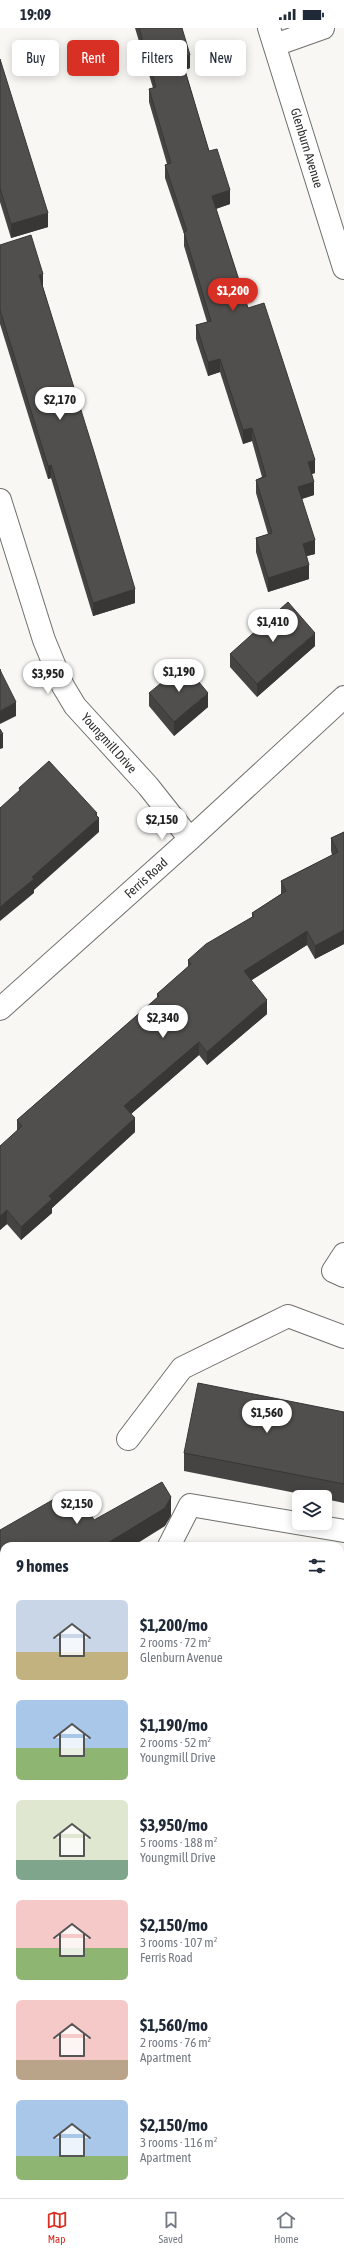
<!DOCTYPE html>
<html lang="en">
<head>
<meta charset="utf-8">
<style>
  body { margin:0; font-family:"Asap Condensed",sans-serif; background:#f6f6f7; color:#1f2937; height:100vh; display:flex; flex-direction:column; font-size:15px; white-space:nowrap }
  * { box-sizing:border-box; margin:0 }
  p { font-size:13px; color:#747a83 }
  .icon { flex:none; width:22px; height:22px; fill:none; stroke:currentColor; stroke-width:2; stroke-linecap:round; stroke-linejoin:round }
  .map { position:relative; flex:1; overflow:hidden }
  .details { position:absolute; left:0px; top:1514px; width:344px; height:656px; display:flex; flex-direction:column; background:#fff; border-radius:12px 12px 0 0; box-shadow:0 2px 10px #0003 }
  .details>* { flex:none }
  .hud { position:absolute; left:12px; top:12px; width:320px; height:36px; display:flex; gap:8px }
  .buttons { position:absolute; left:292px; top:1462px; display:grid; gap:8px }
  .buttons a { display:grid; place-items:center; width:40px; height:40px; border-radius:6px; background:#fff; box-shadow:0 2px 10px #0003; font-size:20px }
  .price { position:absolute; translate:-50% -34px; padding:0 9px; border-radius:14px; background:#fff; color:#222; font-size:13px; line-height:26px; filter:drop-shadow(0 1px 2px #0008) }
  .price::after { content:''; position:absolute; left:50%; top:24px; width:12px; height:9px; margin-left:-6px; background:inherit; clip-path:polygon(0 0,100% 0,50% 100%) }
  .price.on { background:#d93025; color:#fff }
  ul { padding:0; list-style:none }
  li { display:flex; align-items:center; gap:12px; height:100px; padding:0 16px }
  li span { display:grid; place-items:center; flex:none; width:112px; height:80px; border-radius:6px; color:#555 }
  li>.icon { margin-inline-start:auto }
  span .icon { width:48px; height:48px; fill:#fffc; stroke-width:1 }
  li b { font-size:17px }
  h2 { display:flex; justify-content:space-between; align-items:center; height:48px; padding:0 16px; font-size:17px }
  .chip { padding:0 14px; border-radius:6px; background:#fff; box-shadow:0 2px 10px #0003; font-size:14px; line-height:36px }
  .chip.on { background:#d93025; color:#fff }
  .status { display:flex; justify-content:space-between; align-items:center; height:28px; padding:0 20px; background:#fff; direction:ltr }
  .status svg { height:11px; fill:currentColor }
  .dock { display:flex; justify-content:space-around; align-items:center; height:56px; border-top:1px solid #e0e1e3; background:#fff; font-size:11px; color:#747a83 }
  .dock a { display:grid; justify-items:center; gap:2px }
  .dock .on { color:#d93025 }
  .map>svg:first-child { display:block }
  .green { fill:#e5d3a9 }
  .lines { fill:none; stroke-linecap:round; stroke-linejoin:round }
  .minor-casing { stroke:#706f6c; stroke-width:24 }
  .path { stroke:#abaaa8; stroke-width:2.5; stroke-dasharray:3 3; stroke-linecap:butt }
  .minor { stroke:#fff; stroke-width:22 }
  .wall { fill:#454442 }
  .shaded-wall { fill:#383736 }
  .building { fill:#504f4d; stroke:#383736 }
  .labels { text-anchor:middle; dominant-baseline:central; stroke-width:4; stroke-linejoin:round; paint-order:stroke }
  .street-label { font-size:13px; fill:#302f2e; stroke:#fff }
</style>
</head>
<body>
<div class="status"><b>19:09</b><svg viewBox="0 0 49 12"><path d="M0 12V9h3v3zM5 12V6h3v6zM10 12V3h3v9zM15 12V0h3v12zM26 1h20v11H26zM47 4h2v5h-2z"/></svg></div>
<div class="map">
<svg width="344" height="2170" viewBox="0 0 344 2170">
  <rect width="100%" height="100%" fill="#f8f7f4"/>
  <path class="green" d="M344,1738V1800C337,1782 338,1757 344,1738Z
    M340,1814L344,1824V1901L340,1902Z"/>
  <g class="lines">
    <defs>
      <path id="minor" d="M269,0L344,240
        M275,17L323,0
        M0,472L44,612L63,658L75,678L148,758L190,811
        M0,981L190,811L344,669
        M344,1226L333,1243L344,1248
        M128,1411L182,1340L288,1288L344,1309
        M169,1518L190,1477L344,1503
        M0,1660L4,1659
        M0,1742L4,1741
        M0,1854L4,1847
        M340,1925L344,1924
        M151,2170L162,2166"/>
    </defs>
    <use href="#minor" class="minor-casing"/>
    <path class="path" d="M340,1717L344,1715
      M340,1725L344,1720
      M340,1803L344,1811"/>
    <use href="#minor" class="minor"/>
  </g>
  <path class="wall" d="M135,0H182L190,40L185,42L209,123L230,176L216,181L248,280L315,445L312,446L314,467L302,471L315,526L307,528L309,551L268,564L256,524V510L268,506L256,465V452L262,449L252,413L243,416L220,344L208,348L196,311V297L207,294L184,218V206L165,150V137L167,136L149,74V61L153,60Z
    M0,31L48,199L11,210L0,174Z
    M0,217L43,259L135,575L93,588L51,450L48,451L0,296Z
    M315,618L257,669L230,639V626Z
    M149,665L208,679L174,708L149,678Z
    M344,804V916L315,931L307,917L251,952L267,986L207,1037L199,1027L131,1086L135,1104L52,1180V1185L21,1212L7,1196L0,1202L17,1102V1092L157,970V966L188,939V932L252,889V885L281,866V853L332,827L331,823V810Z
    M344,1384V1475L325,1471V1469H316L184,1443V1425Z
    M114,2166H132L126,2170H116Z"/>
  <path class="shaded-wall" d="M190,27V40L181,43V29Z
    M230,162V176L212,182V168Z
    M48,185V199L11,210V196Z
    M43,246V259L39,260V247Z
    M220,331V344L208,348V334Z
    M252,400V413L243,416V402Z
    M315,432V445L308,447V434Z
    M51,437V450L48,451V438Z
    M314,454V467L298,472V459Z
    M315,512V526L303,529V516Z
    M309,537V551L268,564V550Z
    M135,561V575L93,588V575Z
    M315,605V618L257,669V656Z
    M208,665V679L174,708V694Z
    M16,674V688L0,696V683Z
    M3,706V720L0,721V707Z
    M97,785V792L99,790V804L34,862V865L0,893V879L32,849Z
    M344,902V916L315,931V918Z
    M307,903V917L244,957V943Z
    M267,972V986L207,1037V1024Z
    M199,1014V1027L124,1092V1078Z
    M135,1090V1104L52,1180V1185L21,1212V1199L49,1168Z
    M7,1182V1196L0,1202V1188Z
    M171,1469V1488L165,1498L133,1518H106V1516Z
    M4,1602V1620L0,1622V1604Z
    M344,1658V1677L340,1678V1660Z
    M4,2070V2088L0,2090V2071Z
    M120,2166H132L126,2170H120Z"/>
  <path class="building" d="M139,0H182L190,27L181,29L209,123L217,121L230,162L212,168L248,280L264,275L315,432L308,434L314,454L298,459L315,512L303,516L309,537L268,550L256,510L272,505L256,452L266,448L252,400L243,402L220,331L208,334L196,297L211,293L184,204L187,203L165,137L171,135L149,61L156,59Z
    M0,31L48,185L11,196L0,160Z
    M31,207L43,246L39,247L94,424L135,561L93,575L51,437L48,438L0,282V217Z
    M288,574L315,605L257,656L230,626Z
    M184,636L208,665L174,694L149,665Z
    M0,641L1,644L16,674L0,683Z
    M0,701L3,706L0,707Z
    M49,733L97,785L95,786L99,790L32,849L34,851L0,879V780L20,762L19,760Z
    M344,804V902L315,918L307,903L244,943L267,972L207,1024L199,1014L124,1078L135,1090L49,1168L52,1171L21,1199L7,1182L0,1188V1118L22,1098L17,1092L159,968L157,966L191,936L188,932L206,916L254,888L252,885L286,863L281,853L338,824L331,810Z
    M198,1355L344,1384V1456L184,1425Z
    M162,1454L171,1469L165,1480L106,1516L107,1518H4V1602L0,1604V1502L63,1466L64,1468L70,1464L77,1476L84,1473L94,1492Z
    M344,1566V1658L340,1660V1567Z
    M4,1975V2070L0,2071V1976Z"/>
  <g class="labels">
    <g class="street-label">
      <text transform="translate(307 120) rotate(73)">Glenburn Avenue</text>
      <text transform="translate(109 715) rotate(48)">Youngmill Drive</text>
      <text transform="translate(146 850) rotate(-42)">Ferris Road</text>
    </g>
  </g>
</svg>
<div class="buttons">
<a><svg class="icon" aria-label="layers" viewBox="0 0 24 24"><path d="M12 4l9 5-9 5-9-5zM3 14l9 5 9-5"/></svg></a>
</div>
<b class="price on" style="left:233px;top:284px">$1,200</b>
<b class="price" style="left:60px;top:393px">$2,170</b>
<b class="price" style="left:273px;top:615px">$1,410</b>
<b class="price" style="left:179px;top:665px">$1,190</b>
<b class="price" style="left:48px;top:667px">$3,950</b>
<b class="price" style="left:162px;top:813px">$2,150</b>
<b class="price" style="left:163px;top:1011px">$2,340</b>
<b class="price" style="left:267px;top:1406px">$1,560</b>
<b class="price" style="left:77px;top:1497px">$2,150</b>
<div class="hud">
<a class="chip">Buy</a>
<a class="chip on">Rent</a>
<a class="chip">Filters</a>
<a class="chip">New</a>
</div>
<section class="details">
<h2>9 homes<svg class="icon" aria-label="filters" viewBox="0 0 24 24"><path d="M4 7h16M4 17h16"/><circle cx="9" cy="7" r="2"/><circle cx="15" cy="17" r="2"/></svg></h2>
<ul>
<li><span style="background:linear-gradient(#c9d6e8 65%,#c2b280 0)"><svg class="icon" aria-label="home" viewBox="0 0 24 24"><path d="M3 11l9-7 9 7M6 9v11h12V9"/></svg></span><div><b>$1,200/mo</b><p>2 rooms · 72 m²</p><p>Glenburn Avenue</p></div></li>
<li><span style="background:linear-gradient(#a9c7e8 60%,#8fb573 0)"><svg class="icon" aria-label="home" viewBox="0 0 24 24"><path d="M3 11l9-7 9 7M6 9v11h12V9"/></svg></span><div><b>$1,190/mo</b><p>2 rooms · 52 m²</p><p>Youngmill Drive</p></div></li>
<li><span style="background:linear-gradient(#dfe7d0 75%,#7fa58c 0)"><svg class="icon" aria-label="home" viewBox="0 0 24 24"><path d="M3 11l9-7 9 7M6 9v11h12V9"/></svg></span><div><b>$3,950/mo</b><p>5 rooms · 188 m²</p><p>Youngmill Drive</p></div></li>
<li><span style="background:linear-gradient(#f6c9c9 60%,#8fb573 0)"><svg class="icon" aria-label="home" viewBox="0 0 24 24"><path d="M3 11l9-7 9 7M6 9v11h12V9"/></svg></span><div><b>$2,150/mo</b><p>3 rooms · 107 m²</p><p>Ferris Road</p></div></li>
<li><span style="background:linear-gradient(#f6c9c9 75%,#b9a48a 0)"><svg class="icon" aria-label="home" viewBox="0 0 24 24"><path d="M3 11l9-7 9 7M6 9v11h12V9"/></svg></span><div><b>$1,560/mo</b><p>2 rooms · 76 m²</p><p>Apartment</p></div></li>
<li><span style="background:linear-gradient(#a9c7e8 70%,#8fb573 0)"><svg class="icon" aria-label="home" viewBox="0 0 24 24"><path d="M3 11l9-7 9 7M6 9v11h12V9"/></svg></span><div><b>$2,150/mo</b><p>3 rooms · 116 m²</p><p>Apartment</p></div></li>
</ul>
</section>
</div>
<nav class="dock">
<a class="on"><svg class="icon" aria-label="map" viewBox="0 0 24 24"><path d="M3 6l6-2 6 2 6-2v14l-6 2-6-2-6 2zM9 4v14M15 6v14"/></svg>Map</a>
<a><svg class="icon" aria-label="saved" viewBox="0 0 24 24"><path d="M7 4h10v16l-5-4-5 4z"/></svg>Saved</a>
<a><svg class="icon" aria-label="home" viewBox="0 0 24 24"><path d="M3 11l9-7 9 7M6 9v11h12V9"/></svg>Home</a>
</nav>
</body>
</html>
